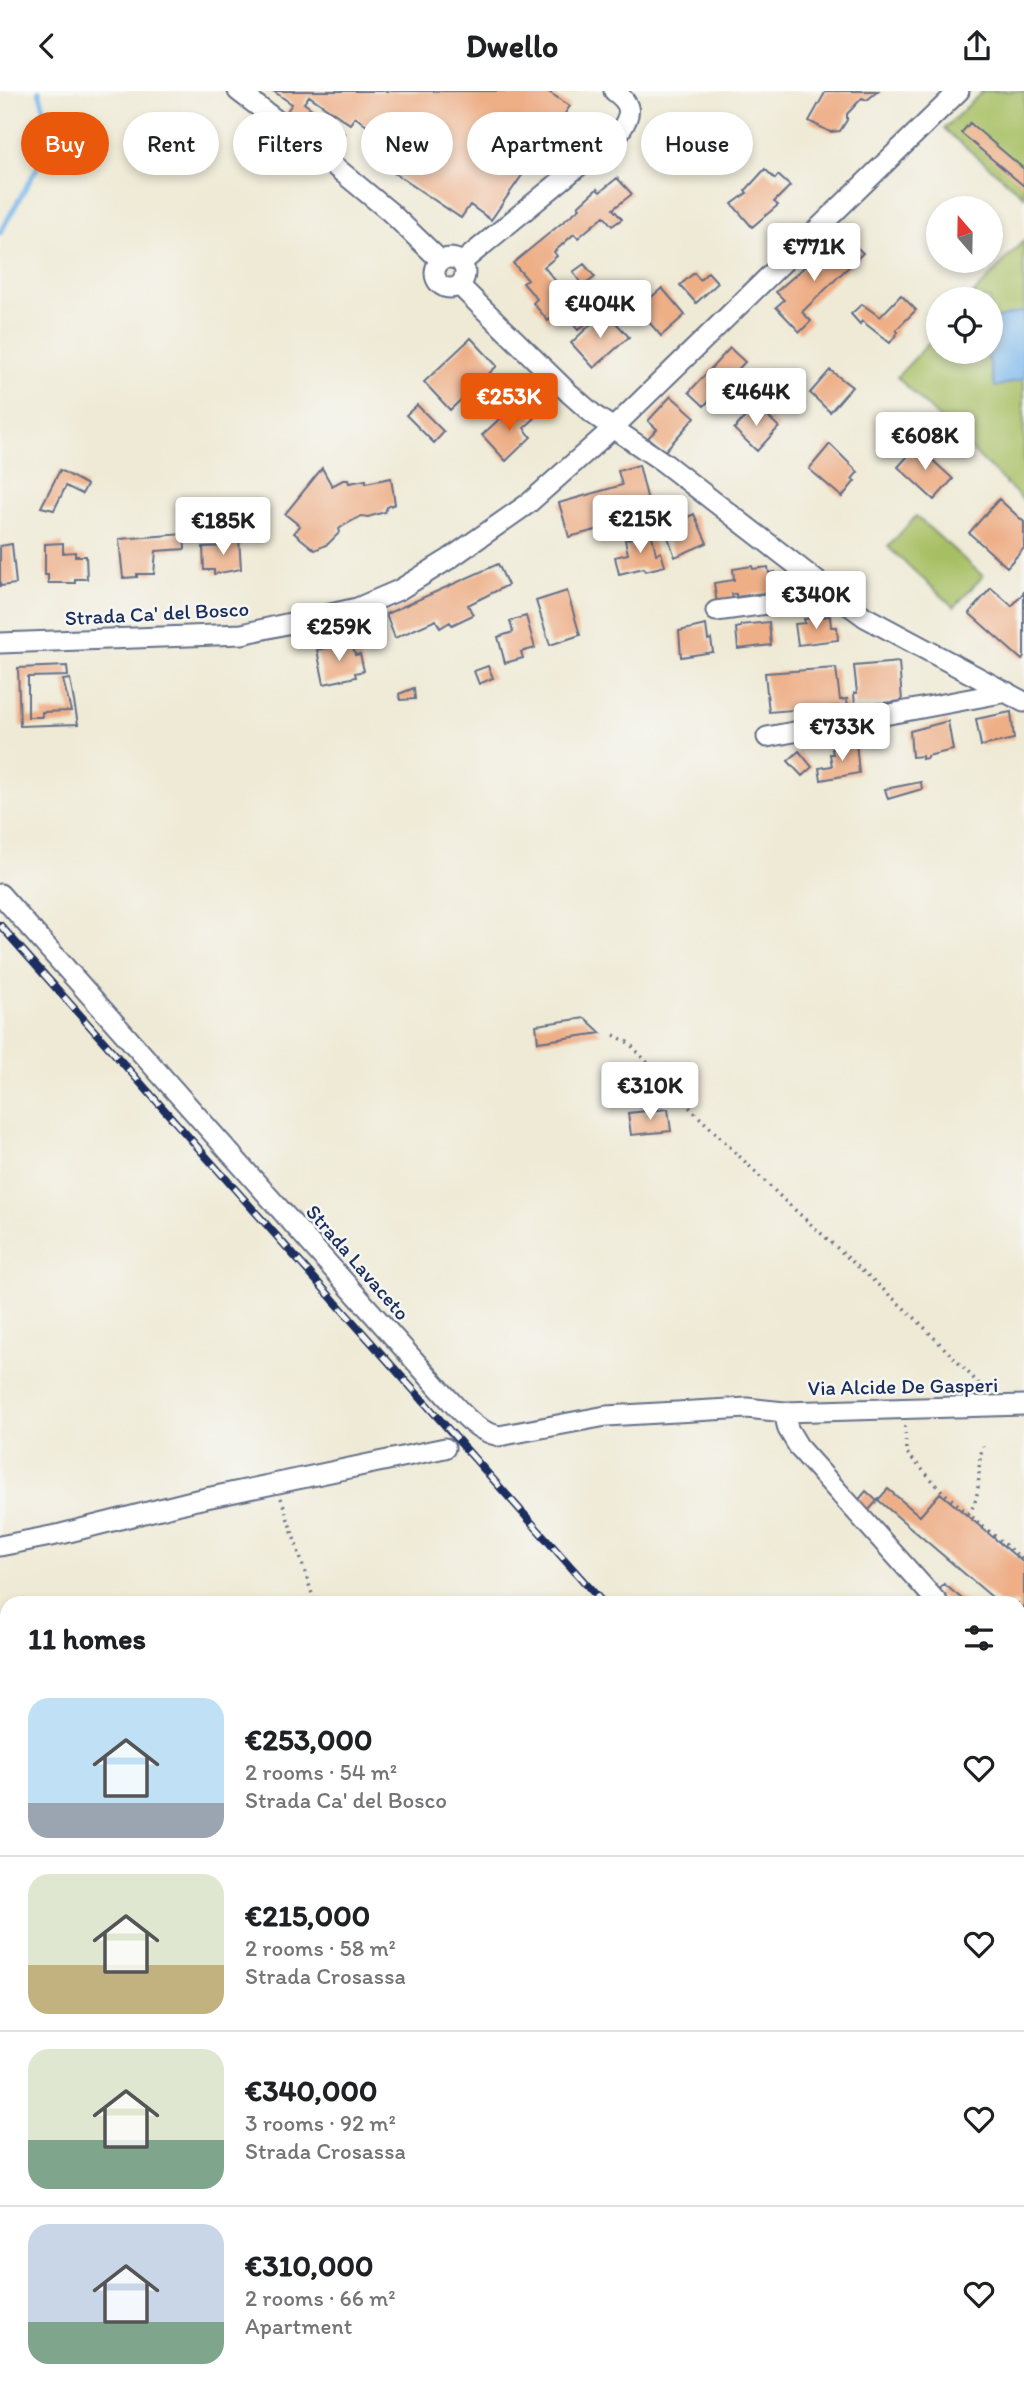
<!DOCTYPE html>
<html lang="en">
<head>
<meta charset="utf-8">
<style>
  body { margin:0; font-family:Itim,sans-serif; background:#f2f2f2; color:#202124; height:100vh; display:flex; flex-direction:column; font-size:26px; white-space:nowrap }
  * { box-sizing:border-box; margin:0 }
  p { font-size:23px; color:#757577 }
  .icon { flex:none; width:38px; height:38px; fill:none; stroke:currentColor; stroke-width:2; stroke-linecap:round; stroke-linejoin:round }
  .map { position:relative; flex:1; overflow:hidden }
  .panel { position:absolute; left:0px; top:1505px; width:1026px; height:798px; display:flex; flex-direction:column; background:#fff; border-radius:21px 21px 0 0; box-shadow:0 4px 10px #0003 }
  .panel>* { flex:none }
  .banner { position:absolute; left:21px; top:21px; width:984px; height:63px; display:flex; gap:14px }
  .needle { width:46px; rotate:340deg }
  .controls { position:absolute; left:926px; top:105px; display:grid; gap:14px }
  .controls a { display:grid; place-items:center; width:77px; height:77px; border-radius:50%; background:#fff; box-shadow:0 4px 10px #0003; font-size:35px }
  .price { position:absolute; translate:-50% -60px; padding:0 16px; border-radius:7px; background:#fff; color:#222; font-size:23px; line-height:46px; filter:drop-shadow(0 2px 4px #0008) }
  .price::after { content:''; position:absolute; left:50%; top:42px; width:21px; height:16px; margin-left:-10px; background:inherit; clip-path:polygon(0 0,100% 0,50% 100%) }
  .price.selected { background:#ea580c; color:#fff }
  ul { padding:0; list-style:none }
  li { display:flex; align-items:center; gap:21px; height:175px; padding:0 28px }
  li+li { border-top:2px solid #e0e0e0 }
  li span { display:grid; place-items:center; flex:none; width:196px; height:140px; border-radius:21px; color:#555 }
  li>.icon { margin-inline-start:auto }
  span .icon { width:84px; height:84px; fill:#fffc; stroke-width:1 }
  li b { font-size:30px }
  h2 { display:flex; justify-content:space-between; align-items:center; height:84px; padding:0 28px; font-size:30px }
  .tag { padding:0 24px; border-radius:32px; background:#fff; box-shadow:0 4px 10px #0003; font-size:24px; line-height:63px }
  .tag.selected { background:#ea580c; color:#fff }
  header { display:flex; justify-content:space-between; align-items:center; height:91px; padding:0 28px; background:#fff; font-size:32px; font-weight:700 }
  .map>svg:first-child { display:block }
  .industrial { fill:#d2bec2 }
  .green { fill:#a7bf64; stroke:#617761; stroke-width:2 }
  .water { fill:#78b6eb; stroke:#4a72a4; stroke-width:2 }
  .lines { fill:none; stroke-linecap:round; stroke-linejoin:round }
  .stream { stroke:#78b6eb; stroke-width:5 }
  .building { fill:#eeaf87 }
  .minor-casing { stroke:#657088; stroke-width:23 }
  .path { stroke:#657088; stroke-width:3.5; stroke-dasharray:2 5; stroke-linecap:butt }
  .minor { stroke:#fff; stroke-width:19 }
  .rail-casing { stroke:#1b2f5e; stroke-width:8 }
  .rail { stroke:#f6f6f2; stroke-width:5; stroke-dasharray:16; stroke-linecap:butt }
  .labels { text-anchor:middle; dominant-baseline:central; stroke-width:5; stroke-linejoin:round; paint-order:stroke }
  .street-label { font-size:21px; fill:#1b2f5e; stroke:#f6f6f2 }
</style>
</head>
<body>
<header><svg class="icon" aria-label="back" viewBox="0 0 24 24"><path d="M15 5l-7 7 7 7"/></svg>Dwello<svg class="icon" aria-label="share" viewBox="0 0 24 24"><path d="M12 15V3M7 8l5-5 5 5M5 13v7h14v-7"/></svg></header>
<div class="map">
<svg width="1024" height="2303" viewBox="0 0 1024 2303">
  <rect width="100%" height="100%" fill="#f6f6f2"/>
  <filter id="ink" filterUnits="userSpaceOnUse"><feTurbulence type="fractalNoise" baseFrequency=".0143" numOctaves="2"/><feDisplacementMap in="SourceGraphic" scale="14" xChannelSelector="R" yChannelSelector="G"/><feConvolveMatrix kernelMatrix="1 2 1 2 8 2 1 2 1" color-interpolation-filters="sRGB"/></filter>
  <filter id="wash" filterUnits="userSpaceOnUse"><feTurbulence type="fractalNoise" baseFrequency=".00686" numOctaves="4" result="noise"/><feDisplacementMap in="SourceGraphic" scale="28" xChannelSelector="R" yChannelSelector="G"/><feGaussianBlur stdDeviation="1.57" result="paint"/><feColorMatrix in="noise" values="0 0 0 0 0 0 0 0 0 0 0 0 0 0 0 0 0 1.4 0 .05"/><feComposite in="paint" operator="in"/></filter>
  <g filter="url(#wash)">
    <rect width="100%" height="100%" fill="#efead5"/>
    <path class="industrial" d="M7,1964V2296H349L353,2303H0V1968Z"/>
    <path class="green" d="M983,0H1024V105L944,38Z
      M1024,149V410L897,286L938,242V261H990V208H969Z
      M916,425L983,485L954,516L888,456Z"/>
    <path class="water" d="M1023,220L1024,288L995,296L987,261H990L991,229Z"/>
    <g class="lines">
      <path class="stream" d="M0,142L53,49L39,0
        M0,1616L7,1633
        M362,2296L366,2303"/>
    </g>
    <g id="blocks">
      <path class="building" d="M273,0H547L570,15L491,129L470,114L461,127L375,69L388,51L355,26L350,33L309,5L304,12L345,43L331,60L284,24L292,13Z
        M826,0H878L867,9L862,7L847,23V29L840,40L830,41L809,30Z
        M970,32L1024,78V95L961,42Z
        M765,78L775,88L778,84L790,95L774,111L778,114L752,136L732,113L747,102L745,100Z
        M617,87L632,103L613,118L622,128L612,135L604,125L578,147L574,143L554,161L557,165L544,176L558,193L559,192L574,207L548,230L533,212L537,208L523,192L528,189L513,172L580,117L578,115L597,98L600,101Z
        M847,147L863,162L802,221L811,230L800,241L776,216L784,209L776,201L809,172L815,179Z
        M584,173L595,186L583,195L573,181Z
        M708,181L718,192L696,212L680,194L694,182L700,189Z
        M662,197L685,224L661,245L641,222L644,220L640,216Z
        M901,204L916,219L896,239L898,241L890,252L862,230L860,233L851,223L862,213L880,226Z
        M594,207L603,218L578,239L568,227Z
        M605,220L629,246L594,277L571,252Z
        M471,247L497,275L450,319L424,291Z
        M730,257L745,271L704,315L689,301Z
        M830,279L852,296L830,321L810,302Z
        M671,305L695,326L664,361L648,347L657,338L648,330Z
        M417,314L444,341L434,352L406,324Z
        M521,314L534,328L524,337L531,346L506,370L482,344L508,320L511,324Z
        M756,314L779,336L757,360L734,338Z
        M914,352L953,388L934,409L898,376L908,365L904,362Z
        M830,353L858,381L852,388L855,390L842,406L809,378Z
        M639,374L649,414L629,420L630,424L617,428L619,433L569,446L559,412L622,394L618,380Z
        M322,377L332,395L343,389H348L349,392L366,389V392L391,387L395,413L387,416L385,421L368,426L361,425L343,435L339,438L340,441L328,453L315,459L294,442L300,435L285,423Z
        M60,379L87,394L82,403L66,395L54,419L41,416Z
        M999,408L1024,431V457L1007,476L969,442Z
        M686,422L688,426L694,423L707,452L675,466L663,432Z
        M651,440L656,463L661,461L665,475L645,480L644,477L619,483L615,466L628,463L625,449Z
        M184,443L185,458L156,460L154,483H137V486L123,487L119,448Z
        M227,447H239L241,478L214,483V479H204L203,456L227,455Z
        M63,452V462L75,461V465H86L87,488H75V492H48V484H45V453Z
        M12,453L16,493L0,495V455Z
        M498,473L508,494L468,514L473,524L452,534L450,531L440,537L436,529L395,547L386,523Z
        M752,475L753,478L768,476L769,482L775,481L778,500L736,506V503H732L733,511L717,513L714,492L734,489L733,478Z
        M991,497L1012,515L1024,501V566L1022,569L969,522Z
        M567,500L580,544L550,554L536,510Z
        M526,525L535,557L521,561L523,567L505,572L498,546L513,541L510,530Z
        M830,525L831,536H837L838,549L798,554L795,533L805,532L804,528Z
        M769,531L771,554L738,558L736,537L741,536V534Z
        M706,534L708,549L711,548L713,561L681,566L679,540Z
        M352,551L355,564L360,563L364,580L355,582L356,586L324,593L317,559Z
        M899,571L902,610L855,615L854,602H857L854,575Z
        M67,575L68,585L28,586V626H42V621L71,620L63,589L70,588L78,633L20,635L18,577Z
        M488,575L493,587L479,593L474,580Z
        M836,577L840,609L847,608L849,627H842L840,615L769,621L765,582Z
        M414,597L415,608L400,609L399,603Z
        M1011,621L1014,648L981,655L976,628Z
        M948,630L953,659L927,665V667L922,668V665L912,666L910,640Z
        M856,651L859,682L821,689L819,677L832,675L830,663H833L832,658Z
        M799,660L812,676L802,685L788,670Z
        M921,691L922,698L888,708L885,698Z
        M585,927L601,942L538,951L536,934Z
        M668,1018L671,1040L631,1044L628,1022Z
        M888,1398L920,1425L940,1402L1024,1472V1533L1018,1528V1512H999L878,1409Z
        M866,1400L877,1410L867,1421L856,1412Z
        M944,1493L967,1512H946L936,1503Z
        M7,2197V2296H154L159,2303H10L0,2288V2202Z
        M235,2296H312L316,2303H223Z
        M923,2296H1002L995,2303H916Z"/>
    </g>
  </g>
  <g filter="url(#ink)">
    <use href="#blocks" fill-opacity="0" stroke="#657088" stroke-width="2"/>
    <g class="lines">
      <defs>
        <path id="minor" d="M238,0L309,54L390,121L441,170
          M435 182a15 15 0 1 1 30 0a15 15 0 1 1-30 0Z
          M461,172L619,42C632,23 633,14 614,0
          M459,194L569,302L594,324L663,371L835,504L865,526L1024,611
          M716,520L835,504
          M0,552L242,543L357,517L399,499L449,468L529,412L612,338L959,0
          M767,646L1007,601
          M0,803L445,1304C462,1322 475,1340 499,1345L606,1325L747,1317L784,1321L1024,1314
          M784,1321L788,1338L800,1358L938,1512
          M0,1455L61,1443L192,1410L445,1357
          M1018,1602L1024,1608"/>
      </defs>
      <use href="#minor" class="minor-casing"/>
      <path class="path" d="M614,944L629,952L689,1016L785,1110L916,1228L983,1297
        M905,1335L906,1361L943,1401L1024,1470
        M281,1407L315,1512
        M968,1423C984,1403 975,1378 983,1355
        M582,2296L587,2303"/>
      <use href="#minor" class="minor"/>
      <defs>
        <path id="rail" d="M0,834L603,1512
          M1018,1984L1024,1990"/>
      </defs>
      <use href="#rail" class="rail-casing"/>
      <use href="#rail" class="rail"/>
    </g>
  </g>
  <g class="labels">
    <g class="street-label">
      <text transform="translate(157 522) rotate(-3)">Strada Ca' del Bosco</text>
      <text transform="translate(358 1171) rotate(49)">Strada Lavaceto</text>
      <text transform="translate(903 1295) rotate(-1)">Via Alcide De Gasperi</text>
    </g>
  </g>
</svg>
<div class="controls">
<a><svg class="needle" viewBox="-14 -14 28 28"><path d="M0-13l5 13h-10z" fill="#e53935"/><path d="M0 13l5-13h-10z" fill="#757577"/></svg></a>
<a><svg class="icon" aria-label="locate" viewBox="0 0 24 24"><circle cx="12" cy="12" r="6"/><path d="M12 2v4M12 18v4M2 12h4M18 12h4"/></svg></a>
</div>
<b class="price" style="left:814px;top:192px">€771K</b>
<b class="price" style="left:600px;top:249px">€404K</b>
<b class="price" style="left:756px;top:337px">€464K</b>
<b class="price selected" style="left:509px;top:342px">€253K</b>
<b class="price" style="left:925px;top:381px">€608K</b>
<b class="price" style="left:640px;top:464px">€215K</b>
<b class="price" style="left:223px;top:466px">€185K</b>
<b class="price" style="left:816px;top:540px">€340K</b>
<b class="price" style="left:339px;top:572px">€259K</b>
<b class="price" style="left:842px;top:672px">€733K</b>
<b class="price" style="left:650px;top:1031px">€310K</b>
<div class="banner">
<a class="tag selected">Buy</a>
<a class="tag">Rent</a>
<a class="tag">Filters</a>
<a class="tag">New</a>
<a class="tag">Apartment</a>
<a class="tag">House</a>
</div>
<section class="panel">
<h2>11 homes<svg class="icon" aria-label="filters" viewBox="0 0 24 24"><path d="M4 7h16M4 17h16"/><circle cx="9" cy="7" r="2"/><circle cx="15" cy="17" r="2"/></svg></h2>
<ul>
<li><span style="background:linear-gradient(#bfe0f5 75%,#9aa5b1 0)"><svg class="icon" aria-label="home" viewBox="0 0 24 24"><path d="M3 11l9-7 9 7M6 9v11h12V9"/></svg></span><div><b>€253,000</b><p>2 rooms · 54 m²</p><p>Strada Ca' del Bosco</p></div><svg class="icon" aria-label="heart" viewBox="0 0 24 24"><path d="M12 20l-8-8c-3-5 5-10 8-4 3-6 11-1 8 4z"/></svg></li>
<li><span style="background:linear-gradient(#dfe7d0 65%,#c2b280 0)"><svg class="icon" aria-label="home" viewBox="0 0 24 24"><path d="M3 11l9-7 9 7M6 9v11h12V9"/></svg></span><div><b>€215,000</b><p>2 rooms · 58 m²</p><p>Strada Crosassa</p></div><svg class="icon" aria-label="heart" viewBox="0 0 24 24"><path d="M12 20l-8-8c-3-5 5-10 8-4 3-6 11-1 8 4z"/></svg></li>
<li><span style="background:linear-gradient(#dfe7d0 65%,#7fa58c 0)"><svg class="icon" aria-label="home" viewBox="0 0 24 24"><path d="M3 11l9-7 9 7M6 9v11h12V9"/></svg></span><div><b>€340,000</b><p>3 rooms · 92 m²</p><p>Strada Crosassa</p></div><svg class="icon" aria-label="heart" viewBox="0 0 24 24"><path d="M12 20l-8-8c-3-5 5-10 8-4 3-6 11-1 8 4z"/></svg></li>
<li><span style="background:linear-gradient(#c9d6e8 70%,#7fa58c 0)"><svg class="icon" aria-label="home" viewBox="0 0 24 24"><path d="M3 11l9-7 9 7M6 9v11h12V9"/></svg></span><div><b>€310,000</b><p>2 rooms · 66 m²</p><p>Apartment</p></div><svg class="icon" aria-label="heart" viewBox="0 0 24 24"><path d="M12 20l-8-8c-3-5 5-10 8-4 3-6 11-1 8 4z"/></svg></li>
</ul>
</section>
</div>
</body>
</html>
